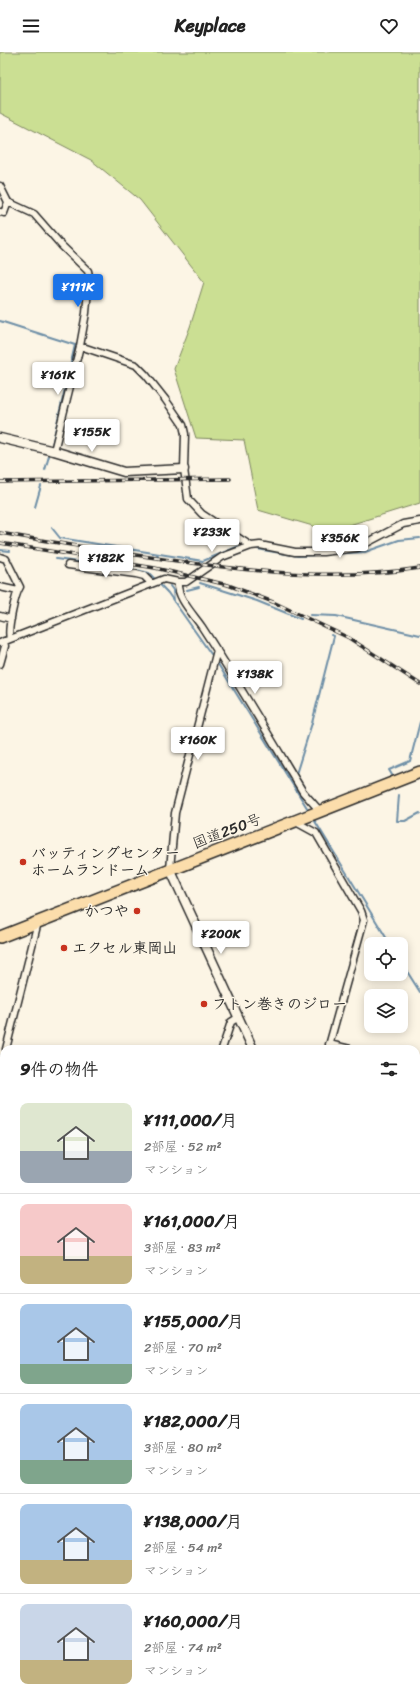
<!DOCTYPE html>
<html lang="ja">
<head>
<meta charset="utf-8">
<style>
  body { margin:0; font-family:Sriracha,"Klee One",sans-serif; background:#f6f6f6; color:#222; height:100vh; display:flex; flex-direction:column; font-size:15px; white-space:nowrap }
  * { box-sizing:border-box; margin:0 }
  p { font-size:13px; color:#767676 }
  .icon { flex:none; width:22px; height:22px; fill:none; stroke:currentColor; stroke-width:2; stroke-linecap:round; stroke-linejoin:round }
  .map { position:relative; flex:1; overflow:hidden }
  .panel { position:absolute; left:0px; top:993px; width:420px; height:656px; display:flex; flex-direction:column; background:#fff; border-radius:12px 12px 0 0; box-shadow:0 2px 10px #0003 }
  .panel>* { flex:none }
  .controls { position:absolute; left:364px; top:885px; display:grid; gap:8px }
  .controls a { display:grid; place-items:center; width:44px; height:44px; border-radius:8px; background:#fff; box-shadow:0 2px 10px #0003; font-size:20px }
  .price { position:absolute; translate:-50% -34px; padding:0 9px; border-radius:4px; background:#fff; color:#222; font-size:13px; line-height:26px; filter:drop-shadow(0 1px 2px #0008) }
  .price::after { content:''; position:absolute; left:50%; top:24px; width:12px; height:9px; margin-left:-6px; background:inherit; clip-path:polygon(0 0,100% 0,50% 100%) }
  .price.selected { background:#1a73e8; color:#fff }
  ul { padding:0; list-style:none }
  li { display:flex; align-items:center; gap:12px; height:100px; padding:0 20px }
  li+li { border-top:1px solid #e0e0e0 }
  li span { display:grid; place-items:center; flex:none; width:112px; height:80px; border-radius:8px; color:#555 }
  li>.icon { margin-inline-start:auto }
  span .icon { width:48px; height:48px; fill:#fffc; stroke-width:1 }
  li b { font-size:17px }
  h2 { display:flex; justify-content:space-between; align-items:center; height:48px; padding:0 20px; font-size:17px }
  header { display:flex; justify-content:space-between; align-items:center; height:52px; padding:0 20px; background:#fff; font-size:18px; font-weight:800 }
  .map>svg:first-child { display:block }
  .green { fill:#cbdf93; stroke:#7b855f }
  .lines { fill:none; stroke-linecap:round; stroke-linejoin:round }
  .stream { stroke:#6e8fa7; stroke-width:2 }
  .street-casing { stroke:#2b2b2b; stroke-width:9 }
  .secondary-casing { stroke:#2b2b2b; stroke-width:11 }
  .highway-casing { stroke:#2b2b2b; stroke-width:14 }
  .street { stroke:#fcf5e5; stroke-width:6 }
  .secondary { stroke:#fcf5e5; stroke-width:8 }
  .highway { stroke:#fbddab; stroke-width:11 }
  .rail-casing { stroke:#2b2b2b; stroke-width:3.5 }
  .rail { stroke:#fcf5e5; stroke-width:2; stroke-dasharray:6; stroke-linecap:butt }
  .poi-dot { fill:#c8321e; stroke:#fcf5e5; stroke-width:1.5 }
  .labels { text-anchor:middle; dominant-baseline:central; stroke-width:3; stroke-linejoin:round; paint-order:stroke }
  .street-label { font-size:15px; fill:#2b2b2b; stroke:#fcf5e5 }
  .poi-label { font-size:15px; font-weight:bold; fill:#2b2b2b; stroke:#fcf5e5; text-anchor:start }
</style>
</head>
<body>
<header><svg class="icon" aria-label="menu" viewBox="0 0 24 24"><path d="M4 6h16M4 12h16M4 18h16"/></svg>Keyplace<svg class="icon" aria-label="heart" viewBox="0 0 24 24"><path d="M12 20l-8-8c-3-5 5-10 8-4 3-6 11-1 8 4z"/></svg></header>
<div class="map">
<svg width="420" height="1649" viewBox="0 0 420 1649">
  <rect width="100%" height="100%" fill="#fcf5e5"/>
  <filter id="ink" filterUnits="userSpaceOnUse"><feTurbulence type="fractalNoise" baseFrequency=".025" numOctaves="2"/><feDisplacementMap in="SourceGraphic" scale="8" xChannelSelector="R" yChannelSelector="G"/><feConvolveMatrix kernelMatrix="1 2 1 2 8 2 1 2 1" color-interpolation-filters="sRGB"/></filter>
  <g filter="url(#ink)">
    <path class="green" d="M0,0H420V451L330,479L258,458L244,388L196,386L174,317L190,275L204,230L140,148L91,108L0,61Z"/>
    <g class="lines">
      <path class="stream" d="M0,269L75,293L52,393
        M45,418L49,404
        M35,455L41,434
        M52,476L60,486L203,509L239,494
        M257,497L298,504L315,503
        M0,498L10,499
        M157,502L159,507
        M331,502L365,500L399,488L420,486
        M56,507L137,518L149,521L168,541L211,602
        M200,531L257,549L301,567
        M170,534L173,538L174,550
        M187,538L199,535
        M310,563L336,564L420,583
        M218,612L309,759
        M392,723L389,718L410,709L420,670
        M307,741L296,722L312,671L334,584L331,583
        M399,743L397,769H405L420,761
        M313,766L390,892
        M401,910L420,940
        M0,1339H4
        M0,1387L4,1384
        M0,1572L4,1574
        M146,1649L147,1645
        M283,1649L284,1645"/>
      <defs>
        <path id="street" d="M0,134L8,150L34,162L62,194L88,219L89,224L86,261L80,294L54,399
          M0,160L4,161L8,150
          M80,294L136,313L146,323L165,347L183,373L185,382L184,417L188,447L202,462L251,494
          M0,505L6,507L20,535C15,542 7,579 10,586
          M68,513L136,522L144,524L151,531
          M178,530C176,545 194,563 202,575C237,629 270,685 303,740L320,759
          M0,535L18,539
          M0,564L11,567
          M0,591L164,527L178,530H186L222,505L251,494L260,493L295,500H323L357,496L403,472L420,469
          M0,612L5,594L4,589
          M296,770L316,781L361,859L364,868L328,997
          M170,817L175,761L217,598
          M329,992L350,997
          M6,997L38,870
          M222,997L231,970L239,965
          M416,1014L420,1015
          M0,1021L4,1006
          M0,1114L4,1115
          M416,1118L420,1119
          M0,1235L4,1236
          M416,1274L420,1259
          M0,1319L4,1320
          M416,1331L420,1332
          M416,1433L420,1434
          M416,1557L420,1558
          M0,1578L4,1579
          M287,1649L288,1645"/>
        <path id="secondary" d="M0,386L54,399L124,420L184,417
          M170,817L253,997
          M0,1479L4,1490
          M57,1645L58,1649
          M377,1649L378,1645"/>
        <path id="highway" d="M0,885L420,720"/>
      </defs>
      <use href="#street" class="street-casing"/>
      <use href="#secondary" class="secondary-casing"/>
      <use href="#highway" class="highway-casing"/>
      <use href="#street" class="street"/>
      <use href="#secondary" class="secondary"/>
      <use href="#highway" class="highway"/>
      <defs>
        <path id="rail" d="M0,430L230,427
          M0,481C57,491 113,500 170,508C253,520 337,529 420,516
          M0,491L155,516L228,533L273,550L349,586L420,632"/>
      </defs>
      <use href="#rail" class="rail-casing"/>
      <use href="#rail" class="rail"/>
    </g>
  </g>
  <g class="poi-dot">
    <circle cx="23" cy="810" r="4"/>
    <circle cx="137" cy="859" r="4"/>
    <circle cx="64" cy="896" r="4"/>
    <circle cx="204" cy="952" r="4"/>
  </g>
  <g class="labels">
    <g class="street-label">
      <text transform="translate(227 779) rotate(-21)">国道250号</text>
    </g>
    <g class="poi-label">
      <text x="31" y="801">バッティングセンター<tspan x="31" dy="17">ホームランドーム</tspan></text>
      <text x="129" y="859" text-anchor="end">かつや</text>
      <text x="72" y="896">エクセル東岡山</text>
      <text x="212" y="952">フトン巻きのジロー</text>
    </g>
  </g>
</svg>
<div class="controls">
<a><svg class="icon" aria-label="locate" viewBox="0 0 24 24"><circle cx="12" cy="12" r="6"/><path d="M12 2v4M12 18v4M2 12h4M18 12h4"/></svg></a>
<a><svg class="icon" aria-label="layers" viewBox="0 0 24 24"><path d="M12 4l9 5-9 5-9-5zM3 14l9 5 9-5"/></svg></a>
</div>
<b class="price selected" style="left:78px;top:256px">¥111K</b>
<b class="price" style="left:58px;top:344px">¥161K</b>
<b class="price" style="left:92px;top:401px">¥155K</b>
<b class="price" style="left:212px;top:501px">¥233K</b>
<b class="price" style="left:340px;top:507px">¥356K</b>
<b class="price" style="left:106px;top:527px">¥182K</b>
<b class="price" style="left:255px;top:643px">¥138K</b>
<b class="price" style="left:198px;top:709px">¥160K</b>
<b class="price" style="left:221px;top:903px">¥200K</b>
<section class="panel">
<h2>9件の物件<svg class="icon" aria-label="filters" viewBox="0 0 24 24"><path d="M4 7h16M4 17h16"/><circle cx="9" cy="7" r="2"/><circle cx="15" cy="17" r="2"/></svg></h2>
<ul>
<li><span style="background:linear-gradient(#dfe7d0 60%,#9aa5b1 0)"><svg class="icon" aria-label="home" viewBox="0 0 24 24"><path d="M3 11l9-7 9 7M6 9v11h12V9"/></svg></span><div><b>¥111,000/月</b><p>2部屋 · 52 m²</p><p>マンション</p></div></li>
<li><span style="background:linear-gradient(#f6c9c9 65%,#c2b280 0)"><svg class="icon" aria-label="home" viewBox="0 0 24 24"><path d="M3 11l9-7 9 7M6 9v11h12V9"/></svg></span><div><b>¥161,000/月</b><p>3部屋 · 83 m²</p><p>マンション</p></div></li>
<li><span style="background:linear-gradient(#a9c7e8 75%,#7fa58c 0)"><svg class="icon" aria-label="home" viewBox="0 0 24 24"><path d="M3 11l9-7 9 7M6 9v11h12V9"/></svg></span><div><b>¥155,000/月</b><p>2部屋 · 70 m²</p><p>マンション</p></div></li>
<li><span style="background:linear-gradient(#a9c7e8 70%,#7fa58c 0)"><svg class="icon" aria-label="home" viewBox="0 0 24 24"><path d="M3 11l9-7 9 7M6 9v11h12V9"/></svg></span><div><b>¥182,000/月</b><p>3部屋 · 80 m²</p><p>マンション</p></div></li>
<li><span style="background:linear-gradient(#a9c7e8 70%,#c2b280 0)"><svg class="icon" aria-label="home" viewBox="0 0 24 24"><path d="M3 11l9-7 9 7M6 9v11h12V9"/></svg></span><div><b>¥138,000/月</b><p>2部屋 · 54 m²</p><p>マンション</p></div></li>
<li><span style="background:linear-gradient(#c9d6e8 70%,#c2b280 0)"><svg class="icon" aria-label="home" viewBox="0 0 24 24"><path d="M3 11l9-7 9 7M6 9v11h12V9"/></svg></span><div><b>¥160,000/月</b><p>2部屋 · 74 m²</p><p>マンション</p></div></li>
</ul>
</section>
</div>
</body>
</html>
